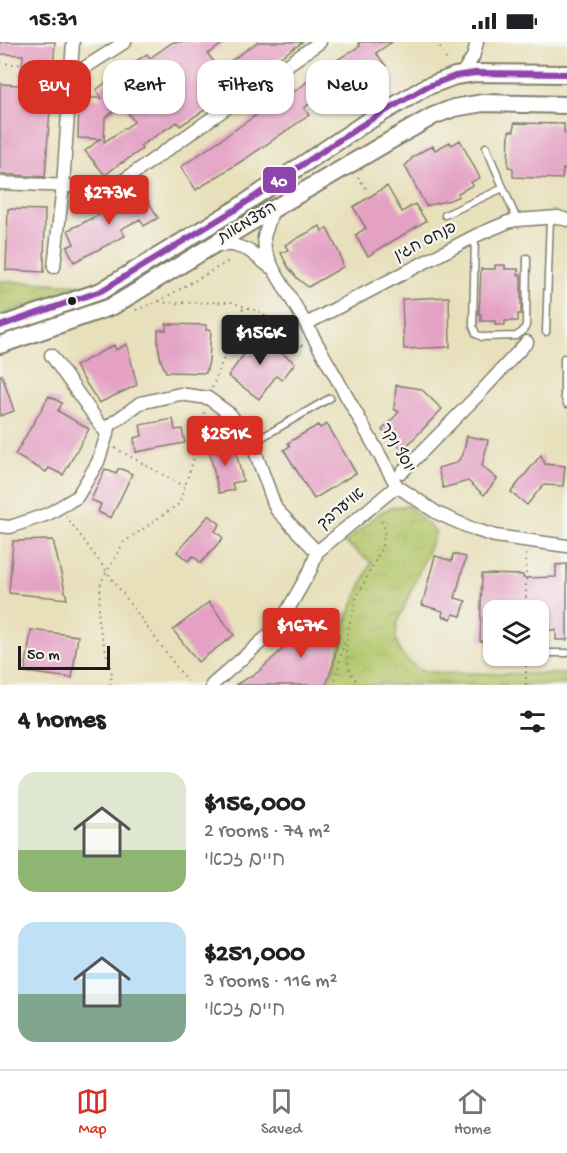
<!DOCTYPE html>
<html lang="en">
<head>
<meta charset="utf-8">
<style>
  body { margin:0; font-family:"Gochi Hand","Playpen Sans Hebrew",sans-serif; background:#f2f2f2; color:#202124; height:100vh; display:flex; flex-direction:column; font-size:22px; white-space:nowrap }
  * { box-sizing:border-box; margin:0 }
  p { font-size:20px; color:#757577 }
  .icon { flex:none; width:33px; height:33px; fill:none; stroke:currentColor; stroke-width:2; stroke-linecap:round; stroke-linejoin:round }
  .map { position:relative; height:643px; overflow:hidden }
  .side { display:flex; flex-direction:column; background:#fff; flex:1 }
  .side>* { flex:none }
  .top-card { position:absolute; left:18px; top:18px; width:531px; height:54px; display:flex; gap:12px }
  .tools { position:absolute; left:483px; top:558px; display:grid; gap:12px }
  .tools a { display:grid; place-items:center; width:66px; height:66px; border-radius:12px; background:#fff; box-shadow:0 2px 4px #0004; font-size:30px }
  .scale { position:absolute; left:18px; bottom:15px; width:92px; box-sizing:border-box; padding-left:6px; border:3px solid #1c1c1c; border-top:0; font-size:16px; line-height:21px; white-space:nowrap; color:#1c1c1c; -webkit-text-stroke:4px #f6f6f2; paint-order:stroke }
  .price { position:absolute; translate:-50% -51px; padding:0 14px; border-radius:6px; background:#d93025; color:#fff; font-size:20px; line-height:39px; filter:drop-shadow(0 2px 3px #0008) }
  .price::after { content:''; position:absolute; left:50%; top:36px; width:18px; height:14px; margin-left:-9px; background:inherit; clip-path:polygon(0 0,100% 0,50% 100%) }
  .price.active { background:#222; color:#fff }
  ul { padding:0; list-style:none }
  li { display:flex; align-items:center; gap:18px; height:150px; padding:0 18px }
  li span { display:grid; place-items:center; flex:none; width:168px; height:120px; border-radius:18px; color:#555 }
  li>.icon { margin-inline-start:auto }
  span .icon { width:72px; height:72px; fill:#fffc; stroke-width:1 }
  li b { font-size:26px }
  h2 { display:flex; justify-content:space-between; align-items:center; height:72px; padding:0 18px; font-size:26px }
  .chip { padding:0 21px; border-radius:18px; background:#fff; box-shadow:0 2px 4px #0004; font-size:21px; line-height:54px }
  .chip.active { background:#d93025; color:#fff }
  .status { display:flex; justify-content:space-between; align-items:center; height:42px; padding:0 30px; background:#fff; direction:ltr }
  .status svg { height:16px; fill:currentColor }
  .tabs { display:flex; justify-content:space-around; align-items:center; height:84px; border-top:2px solid #e0e0e0; background:#fff; font-size:16px; color:#757577 }
  .tabs a { display:grid; justify-items:center; gap:3px }
  .tabs .active { color:#d93025 }
  .map>svg:first-child { display:block }
  .park { fill:url(#park-crowns); stroke:#687142; stroke-width:1.5 }
  .building { fill:#e4a1c4; fill-rule:evenodd }
  .lines { fill:none; stroke-linecap:round; stroke-linejoin:round }
  .lane-casing { stroke:#827e6c; stroke-width:9 }
  .street-casing { stroke:#827e6c; stroke-width:15 }
  .secondary-casing { stroke:#827e6c; stroke-width:20 }
  .path { stroke:#827e6c; stroke-width:2; stroke-dasharray:1.5 4.5; stroke-linecap:butt }
  .lane { stroke:#fff; stroke-width:6 }
  .street { stroke:#fff; stroke-width:12 }
  .secondary { stroke:#fff; stroke-width:16 }
  .bus-1-casing { stroke:#f6f6f2; stroke-width:10 }
  .bus-1 { stroke:#8e44ad; stroke-width:6 }
  .bus-dot { fill:#1c1c1c; stroke:#f6f6f2; stroke-width:2 }
  .labels { text-anchor:middle; dominant-baseline:central; stroke-width:4.5; stroke-linejoin:round; paint-order:stroke }
  .street-label { font-size:16px; fill:#1c1c1c; stroke:#f6f6f2 }
  .line-badge { stroke:#f6f6f2; stroke-width:2 }
  .badge-label { font-size:16px; text-anchor:middle; font-weight:bold; fill:#fff }
</style>
</head>
<body>
<div class="status"><b>15:31</b><svg viewBox="0 0 49 12"><path d="M0 12V9h3v3zM5 12V6h3v6zM10 12V3h3v9zM15 12V0h3v12zM26 1h20v11H26zM47 4h2v5h-2z"/></svg></div>
<div class="map">
<svg width="567" height="643" viewBox="0 0 567 643">
  <defs>
    <pattern id="park-crowns" width="20" height="18" patternUnits="userSpaceOnUse" patternTransform="scale(1.5)"><rect width="20" height="18" fill="#b3c669"/><path d="M2 6a3 3 0 1 1 6 0M12 15a3 3 0 1 1 6 0" fill="none" stroke="#99aa5a"/></pattern>
  </defs>
  <rect width="100%" height="100%" fill="#f6f6f2"/>
  <filter id="ink" filterUnits="userSpaceOnUse"><feTurbulence type="fractalNoise" baseFrequency=".0167" numOctaves="2"/><feDisplacementMap in="SourceGraphic" scale="12" xChannelSelector="R" yChannelSelector="G"/><feConvolveMatrix kernelMatrix="1 2 1 2 8 2 1 2 1" color-interpolation-filters="sRGB"/></filter>
  <filter id="wash" filterUnits="userSpaceOnUse"><feTurbulence type="fractalNoise" baseFrequency=".008" numOctaves="4" result="noise"/><feDisplacementMap in="SourceGraphic" scale="24" xChannelSelector="R" yChannelSelector="G"/><feGaussianBlur stdDeviation="1.35" result="paint"/><feColorMatrix in="noise" values="0 0 0 0 0 0 0 0 0 0 0 0 0 0 0 0 0 1.4 0 .05"/><feComposite in="paint" operator="in"/></filter>
  <g filter="url(#wash)">
    <rect width="100%" height="100%" fill="#e8e0bb"/>
    <path class="park" d="M0,239L85,243L0,274Z
      M408,464L436,490L397,582L396,597L400,610L407,618L420,628L442,631L567,632V643H327L336,620L344,583L371,520L345,501L378,472L392,465Z"/>
    <g id="blocks">
      <path class="building" d="M0,0H55L45,135L0,132V42L21,43L23,13L0,12Z
        M173,0H225L208,12L219,27L258,0H303L233,47L211,64L180,84L177,80L140,104L142,107L122,121V120L105,133L85,109L100,97L78,96L79,56H102L96,48L124,27L147,12L150,16ZM123,62L134,80L104,100L105,76Z
        M358,0H392L376,11L386,24L374,32L375,34L348,51L346,48L329,60L323,52L304,66L309,73L248,115L196,148L181,125L262,69L263,71L302,44L322,27L360,4Z
        M514,81L564,82V91H567V127H563L562,137L513,135V126L508,125L509,89H514Z
        M460,98L480,136L471,140L473,143L458,151L459,154L450,158L426,164L405,124L413,115L424,108L433,104L435,108L450,100L452,103Z
        M387,144L402,170L415,162L426,179L368,214L355,193L366,186L353,165Z
        M142,148L158,176L144,184L140,177L121,187L125,194L74,220L67,205L74,202L68,188L81,182L110,167L112,170L131,160L128,156Z
        M8,167L45,168L44,230L6,228Z
        M320,184L322,189L327,186L340,213L343,225L308,245L298,237L288,225L281,211L288,208L285,203Z
        M495,223H505V227H518V233H521V272H518V279H505V283H495V279H481V272H479L481,227H495Z
        M449,255L450,305L404,307L402,257Z
        M166,282L206,283V288H211L209,319L206,331L166,330L161,319L158,303V288H166Z
        M252,289L295,321L282,338L276,334L259,357L228,334L245,311L239,307Z
        M127,302L137,343L99,361L75,324L114,303L116,308Z
        M0,333H2L14,369L0,374Z
        M396,343L421,347L442,367L403,408L382,388L399,370L394,367Z
        M49,354L62,361L58,369L89,387L63,433L49,426L46,430L15,413Z
        M173,377L175,388L182,387L185,401L136,410L134,396L142,394L140,383Z
        M327,382L356,431L314,457L284,408L290,404L288,401L299,394L318,383L320,386Z
        M467,394L488,398L482,424L497,437L484,453L468,439L443,446L438,426L456,421L463,413Z
        M222,401L224,409L235,406L243,439L232,441L234,448L219,451L208,404Z
        M541,413L545,422L565,424L563,444L543,443L527,463L511,450Z
        M105,427L116,432L118,427H122L132,432L111,476L98,470L101,462L91,458Z
        M209,473L220,482L215,489L223,496L201,521L193,514L188,519L177,510Z
        M53,498L67,557L9,551L13,499Z
        M453,512L466,515L455,556L466,559L461,574L453,572L451,577L442,574L443,569L422,563L435,514L452,519Z
        M567,522V598H556V588H538V568H494V599H480L482,532L523,533V536L556,535V523Z
        M209,560L234,593L198,620L173,588Z
        M305,576L339,593L333,623L326,643H235L257,631L288,602Z
        M31,588L78,594L72,636L25,630Z"/>
    </g>
  </g>
  <g filter="url(#ink)">
    <use href="#blocks" fill-opacity="0" stroke="#827e6c" stroke-width="1.5"/>
    <g class="lines">
      <defs>
        <path id="lane" d="M486,105L517,178
          M445,173L503,146
          M475,194L473,284L476,292L482,295L516,294L522,290L526,284L527,216
          M546,290L550,176
          M564,316V354L567,362
          M252,401L330,356
          M538,611H567"/>
        <path id="street" d="M461,33L473,15L477,0
          M70,35L125,0
          M0,141L92,145L120,141L320,0
          M273,167L264,195L265,208L274,228L306,282L397,444L437,471L473,487L495,494L567,504
          M214,203H233L248,208L270,225
          M54,225L63,143L73,0
          M306,282L475,194L508,180L517,178L558,175L567,178
          M51,313L104,388
          M402,430L480,351L527,300
          M0,484L10,485L48,472L77,455L98,420L110,383L140,361L180,352L208,356L230,372L252,401L276,467L317,510
          M212,643L278,585L311,527L317,510L397,444"/>
        <path id="secondary" d="M0,284L101,249L236,167L362,83L426,45L455,34L475,31L567,32
          M0,303L113,264L246,183L386,101L433,74L454,66L483,61L567,63"/>
      </defs>
      <use href="#lane" class="lane-casing"/>
      <use href="#street" class="street-casing"/>
      <use href="#secondary" class="secondary-casing"/>
      <path class="path" d="M437,0L448,21
        M0,21L60,25
        M358,135L368,149
        M159,259L167,261L232,260L259,270L287,288L305,307
        M136,268L159,259L229,219
        M212,346L244,264
        M115,406L185,445
        M66,474L187,639
        M526,568V511
        M110,643L112,632L98,580L101,540L124,500L179,462L195,413L205,368
        M334,643L345,597
        M359,643L350,630L346,613L347,592L356,557L382,505L385,488L380,475
        M526,643V614"/>
      <use href="#lane" class="lane"/>
      <use href="#street" class="street"/>
      <use href="#secondary" class="secondary"/>
      <defs>
        <path id="bus-1" d="M0,284L101,249L236,167L362,83L426,45L455,34L475,31L567,32"/>
      </defs>
      <use href="#bus-1" class="bus-1-casing"/>
      <use href="#bus-1" class="bus-1"/>
    </g>
  </g>
  <circle class="bus-dot" cx="72" cy="259" r="5"/>
  <g class="labels">
    <g class="street-label">
      <text transform="translate(248 182) rotate(-31)">העצמאות</text>
      <text transform="translate(426 201) rotate(-27)">פנחס חגין</text>
      <text transform="translate(396 407) rotate(60)">יוסף נקר</text>
      <text transform="translate(342 468) rotate(-40)">אויערבך</text>
    </g>
  </g>
  <rect class="line-badge" x="262" y="124" width="35" height="28" rx="6" fill="#8e44ad"/>
  <g class="badge-label">
    <text x="279" y="144">40</text>
  </g>
</svg>
<div class="tools">
<a><svg class="icon" aria-label="layers" viewBox="0 0 24 24"><path d="M12 4l9 5-9 5-9-5zM3 14l9 5 9-5"/></svg></a>
</div>
<div class="scale">50 m</div>
<b class="price" style="left:109px;top:184px">$273K</b>
<b class="price active" style="left:260px;top:324px">$156K</b>
<b class="price" style="left:225px;top:425px">$251K</b>
<b class="price" style="left:301px;top:617px">$167K</b>
<div class="top-card">
<a class="chip active">Buy</a>
<a class="chip">Rent</a>
<a class="chip">Filters</a>
<a class="chip">New</a>
</div>
</div>
<section class="side">
<h2>4 homes<svg class="icon" aria-label="filters" viewBox="0 0 24 24"><path d="M4 7h16M4 17h16"/><circle cx="9" cy="7" r="2"/><circle cx="15" cy="17" r="2"/></svg></h2>
<ul>
<li><span style="background:linear-gradient(#dfe7d0 65%,#8fb573 0)"><svg class="icon" aria-label="home" viewBox="0 0 24 24"><path d="M3 11l9-7 9 7M6 9v11h12V9"/></svg></span><div><b>$156,000</b><p>2 rooms · 74 m²</p><p>חיים זכאי</p></div></li>
<li><span style="background:linear-gradient(#bfe0f5 60%,#7fa58c 0)"><svg class="icon" aria-label="home" viewBox="0 0 24 24"><path d="M3 11l9-7 9 7M6 9v11h12V9"/></svg></span><div><b>$251,000</b><p>3 rooms · 116 m²</p><p>חיים זכאי</p></div></li>
</ul>
</section>
<nav class="tabs">
<a class="active"><svg class="icon" aria-label="map" viewBox="0 0 24 24"><path d="M3 6l6-2 6 2 6-2v14l-6 2-6-2-6 2zM9 4v14M15 6v14"/></svg>Map</a>
<a><svg class="icon" aria-label="saved" viewBox="0 0 24 24"><path d="M7 4h10v16l-5-4-5 4z"/></svg>Saved</a>
<a><svg class="icon" aria-label="home" viewBox="0 0 24 24"><path d="M3 11l9-7 9 7M6 9v11h12V9"/></svg>Home</a>
</nav>
</body>
</html>
